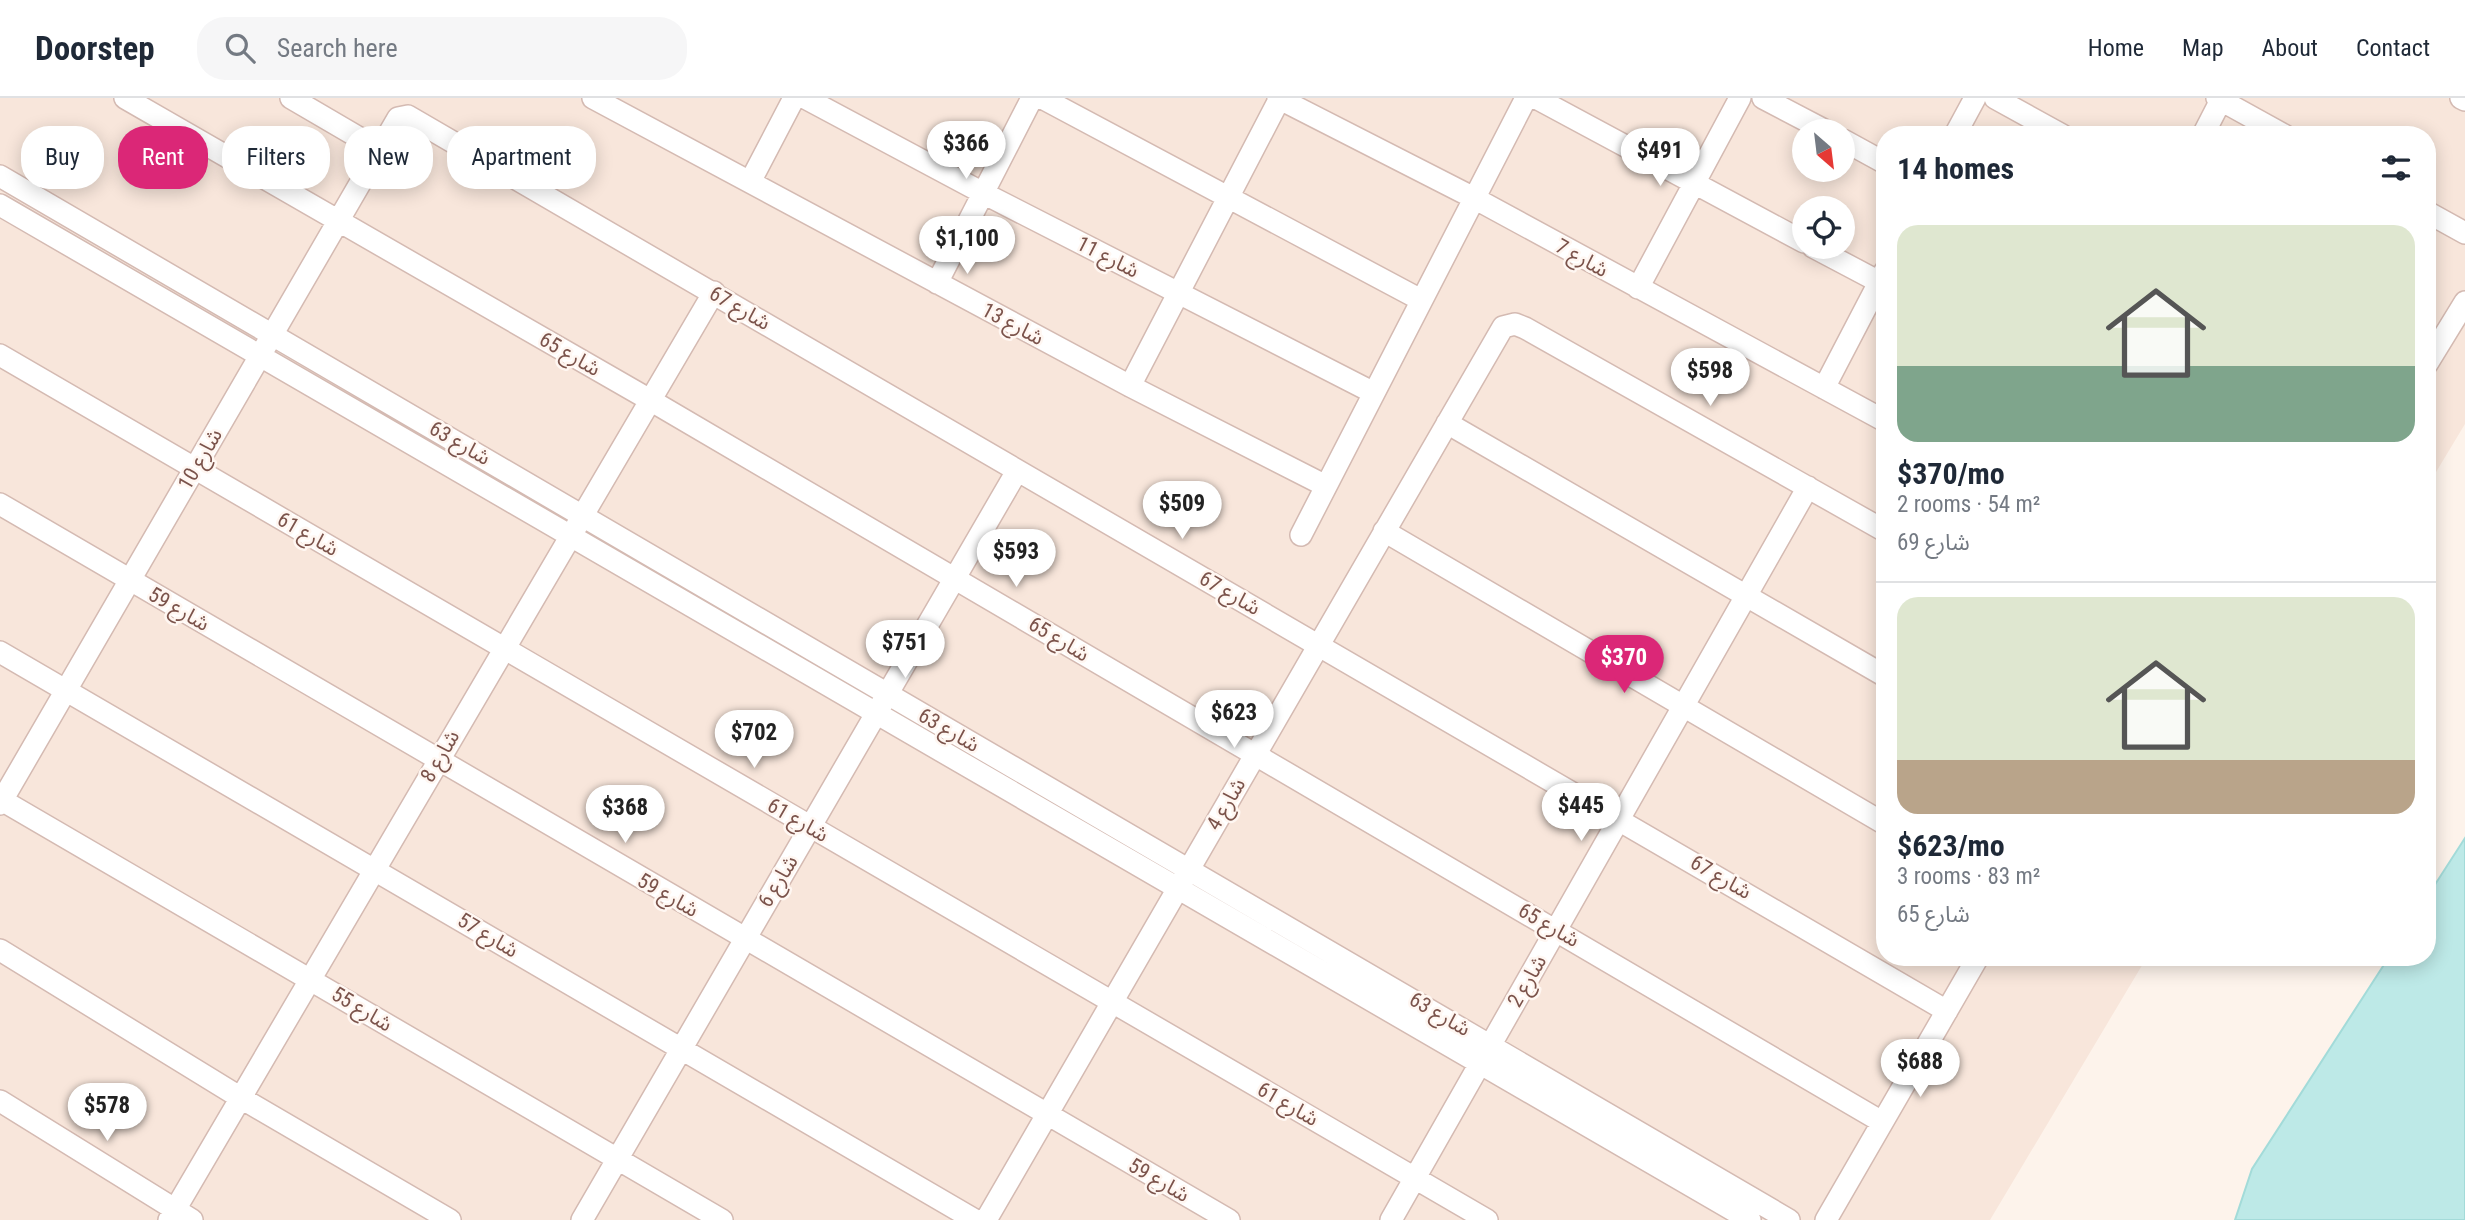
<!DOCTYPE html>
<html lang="en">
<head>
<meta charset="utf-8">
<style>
  body { margin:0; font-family:"Roboto Condensed","Noto Sans Arabic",sans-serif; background:#f6f6f7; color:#1f2937; height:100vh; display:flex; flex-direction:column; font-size:26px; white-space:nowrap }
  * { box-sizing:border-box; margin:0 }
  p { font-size:23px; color:#747a83 }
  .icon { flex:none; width:38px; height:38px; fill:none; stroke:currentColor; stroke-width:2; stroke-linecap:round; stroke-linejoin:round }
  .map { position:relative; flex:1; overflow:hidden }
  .drawer { position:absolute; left:1876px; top:28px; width:560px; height:840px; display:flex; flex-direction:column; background:#fff; border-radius:28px; box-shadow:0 4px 18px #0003 }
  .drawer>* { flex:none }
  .hud { position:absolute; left:21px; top:28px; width:665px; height:63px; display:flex; gap:14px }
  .needle { width:46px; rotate:152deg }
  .fabs { position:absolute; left:1792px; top:21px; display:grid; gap:14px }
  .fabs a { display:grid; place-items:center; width:63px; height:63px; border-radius:50%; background:#fff; box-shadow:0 4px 18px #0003; font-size:35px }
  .price { position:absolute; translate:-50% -60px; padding:0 16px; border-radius:24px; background:#fff; color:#222; font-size:23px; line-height:46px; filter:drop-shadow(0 2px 4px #0008) }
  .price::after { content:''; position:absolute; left:50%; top:42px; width:21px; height:16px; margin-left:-10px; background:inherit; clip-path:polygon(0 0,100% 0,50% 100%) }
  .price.selected { background:#db2777; color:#fff }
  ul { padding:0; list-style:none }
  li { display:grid; align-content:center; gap:14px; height:371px; padding:0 21px }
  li+li { border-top:2px solid #e0e1e3 }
  li span { display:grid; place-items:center; height:217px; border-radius:21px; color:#555 }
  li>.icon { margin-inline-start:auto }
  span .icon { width:126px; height:126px; fill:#fffc; stroke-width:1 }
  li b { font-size:30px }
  h2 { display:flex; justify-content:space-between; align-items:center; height:84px; padding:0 21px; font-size:30px }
  .pill { padding:0 24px; border-radius:28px; background:#fff; box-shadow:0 4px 18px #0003; font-size:24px; line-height:63px }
  .pill.selected { background:#db2777; color:#fff }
  header { display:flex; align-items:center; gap:42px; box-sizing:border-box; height:98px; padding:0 35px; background:#fff; border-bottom:2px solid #e0e1e3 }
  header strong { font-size:33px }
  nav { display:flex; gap:38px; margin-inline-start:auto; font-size:24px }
  .search { width:490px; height:63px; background:#f6f6f7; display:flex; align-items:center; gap:18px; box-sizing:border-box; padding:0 24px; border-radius:28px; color:#747a83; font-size:26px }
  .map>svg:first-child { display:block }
  .residential { fill:#f8e6db; fill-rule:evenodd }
  .water { fill:#bde9e7; stroke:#a3dbd9; stroke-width:2 }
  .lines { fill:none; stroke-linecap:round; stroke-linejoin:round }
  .minor-casing { stroke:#d4bab2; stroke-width:24 }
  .minor { stroke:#fff; stroke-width:21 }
  .labels { text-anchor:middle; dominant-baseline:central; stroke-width:5; stroke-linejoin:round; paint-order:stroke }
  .street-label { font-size:21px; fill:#7b534b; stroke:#fff7f2 }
</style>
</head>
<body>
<header>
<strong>Doorstep</strong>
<div class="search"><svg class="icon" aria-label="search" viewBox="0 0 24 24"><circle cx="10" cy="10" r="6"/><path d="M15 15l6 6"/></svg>Search here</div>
<nav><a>Home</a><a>Map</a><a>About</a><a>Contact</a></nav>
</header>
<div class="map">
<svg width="2465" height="1122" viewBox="0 0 2465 1122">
  <rect width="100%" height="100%" fill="#fdf3eb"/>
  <path class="residential" d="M0,0H2465V326L2427,389V37H1885V859H2147L1990,1122H0ZM1804,33H1843V72H1804ZM1804,110H1843V149H1804Z"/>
  <path class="water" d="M2465,740V1122H2235L2252,1071L2389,859H2427V799Z"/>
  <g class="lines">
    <defs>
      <path id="minor" d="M125,0L650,302L1882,1024
        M291,0L380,52
        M593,0L1130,288L1326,388
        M805,0L983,95L1374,295
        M1042,0L1421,202
        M1278,0L1474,100L1885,323
        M1536,0L1804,144
        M1763,0L1826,33
        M1995,0L2062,37
        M2217,0L2284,37
        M2461,0L2465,2
        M1955,37L1975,0
        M2203,37L2222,0
        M1843,42L1885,65
        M0,78L1789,1122
        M750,84L794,0
        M0,107L1750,1122
        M2427,114L2465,135
        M1813,149L1885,187
        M937,185L1032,0
        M1638,190L1740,0
        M0,257L1487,1122
        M2427,266L2465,204
        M1130,288L1280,0
        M1824,290L1885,173
        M1447,325L1885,578
        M0,406L1229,1122
        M1384,433L1885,726
        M1301,437L1526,0
        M0,554L975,1122
        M0,701L722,1122
        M0,706L398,20L408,18L1947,913
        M0,852L241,1000L450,1122
        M0,1003L192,1122
        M169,1122L714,194
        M582,1122L1017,373
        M986,1122L1503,229L1515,226L1525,230L1885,433
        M1391,1122L1808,389
        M1826,1122L1978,859"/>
    </defs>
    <use href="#minor" class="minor-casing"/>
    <use href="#minor" class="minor"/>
  </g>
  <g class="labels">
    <g class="street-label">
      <text transform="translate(1108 159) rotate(27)">شارع 11</text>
      <text transform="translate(1582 160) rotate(29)">شارع 7</text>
      <text transform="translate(740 210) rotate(30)">شارع 67</text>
      <text transform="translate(1013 226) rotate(28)">شارع 13</text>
      <text transform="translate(570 256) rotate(30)">شارع 65</text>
      <text transform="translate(460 345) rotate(30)">شارع 63</text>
      <text transform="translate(200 361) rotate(-60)">شارع 10</text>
      <text transform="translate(308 436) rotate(30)">شارع 61</text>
      <text transform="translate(1230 495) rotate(30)">شارع 67</text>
      <text transform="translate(179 511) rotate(30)">شارع 59</text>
      <text transform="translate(1059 541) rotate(31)">شارع 65</text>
      <text transform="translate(949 632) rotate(30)">شارع 63</text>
      <text transform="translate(440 658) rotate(-60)">شارع 8</text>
      <text transform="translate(1226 706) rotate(-60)">شارع 4</text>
      <text transform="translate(798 722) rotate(30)">شارع 61</text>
      <text transform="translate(1721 779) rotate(30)">شارع 67</text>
      <text transform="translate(778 783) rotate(-59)">شارع 6</text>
      <text transform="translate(668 797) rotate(30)">شارع 59</text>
      <text transform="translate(1549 827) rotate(30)">شارع 65</text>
      <text transform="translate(488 837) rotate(31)">شارع 57</text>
      <text transform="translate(1527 883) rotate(-60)">شارع 2</text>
      <text transform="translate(362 911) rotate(31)">شارع 55</text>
      <text transform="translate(1440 916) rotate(30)">شارع 63</text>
      <text transform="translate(1288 1006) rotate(30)">شارع 61</text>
      <text transform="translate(1159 1082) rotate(30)">شارع 59</text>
    </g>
  </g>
</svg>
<div class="fabs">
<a><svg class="needle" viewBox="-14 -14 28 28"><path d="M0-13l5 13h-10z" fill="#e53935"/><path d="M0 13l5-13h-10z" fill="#747a83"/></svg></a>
<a><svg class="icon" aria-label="locate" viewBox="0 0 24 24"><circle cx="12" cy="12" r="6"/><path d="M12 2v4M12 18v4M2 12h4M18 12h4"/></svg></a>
</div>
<b class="price" style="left:966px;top:83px">$366</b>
<b class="price" style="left:1660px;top:90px">$491</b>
<b class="price" style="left:967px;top:178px">$1,100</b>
<b class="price" style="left:1710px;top:310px">$598</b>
<b class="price" style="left:1182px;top:443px">$509</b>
<b class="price" style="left:1016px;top:491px">$593</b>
<b class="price" style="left:905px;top:582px">$751</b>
<b class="price selected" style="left:1624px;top:597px">$370</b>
<b class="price" style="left:1234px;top:652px">$623</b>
<b class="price" style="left:754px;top:672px">$702</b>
<b class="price" style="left:1581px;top:745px">$445</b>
<b class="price" style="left:625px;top:747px">$368</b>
<b class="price" style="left:1920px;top:1001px">$688</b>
<b class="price" style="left:107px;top:1045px">$578</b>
<div class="hud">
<a class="pill">Buy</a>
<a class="pill selected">Rent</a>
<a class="pill">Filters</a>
<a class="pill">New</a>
<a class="pill">Apartment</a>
</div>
<section class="drawer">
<h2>14 homes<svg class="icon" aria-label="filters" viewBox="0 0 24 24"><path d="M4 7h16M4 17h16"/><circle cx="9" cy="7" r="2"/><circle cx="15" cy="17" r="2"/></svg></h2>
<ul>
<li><span style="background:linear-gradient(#dfe7d0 65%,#7fa58c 0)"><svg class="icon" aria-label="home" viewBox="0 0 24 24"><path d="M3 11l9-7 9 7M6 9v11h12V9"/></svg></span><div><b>$370/mo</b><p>2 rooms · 54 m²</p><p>شارع 69</p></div></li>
<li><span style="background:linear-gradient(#dfe7d0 75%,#b9a48a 0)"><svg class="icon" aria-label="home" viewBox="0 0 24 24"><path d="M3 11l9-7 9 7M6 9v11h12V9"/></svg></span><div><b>$623/mo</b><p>3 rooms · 83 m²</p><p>شارع 65</p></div></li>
</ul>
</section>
</div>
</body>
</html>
